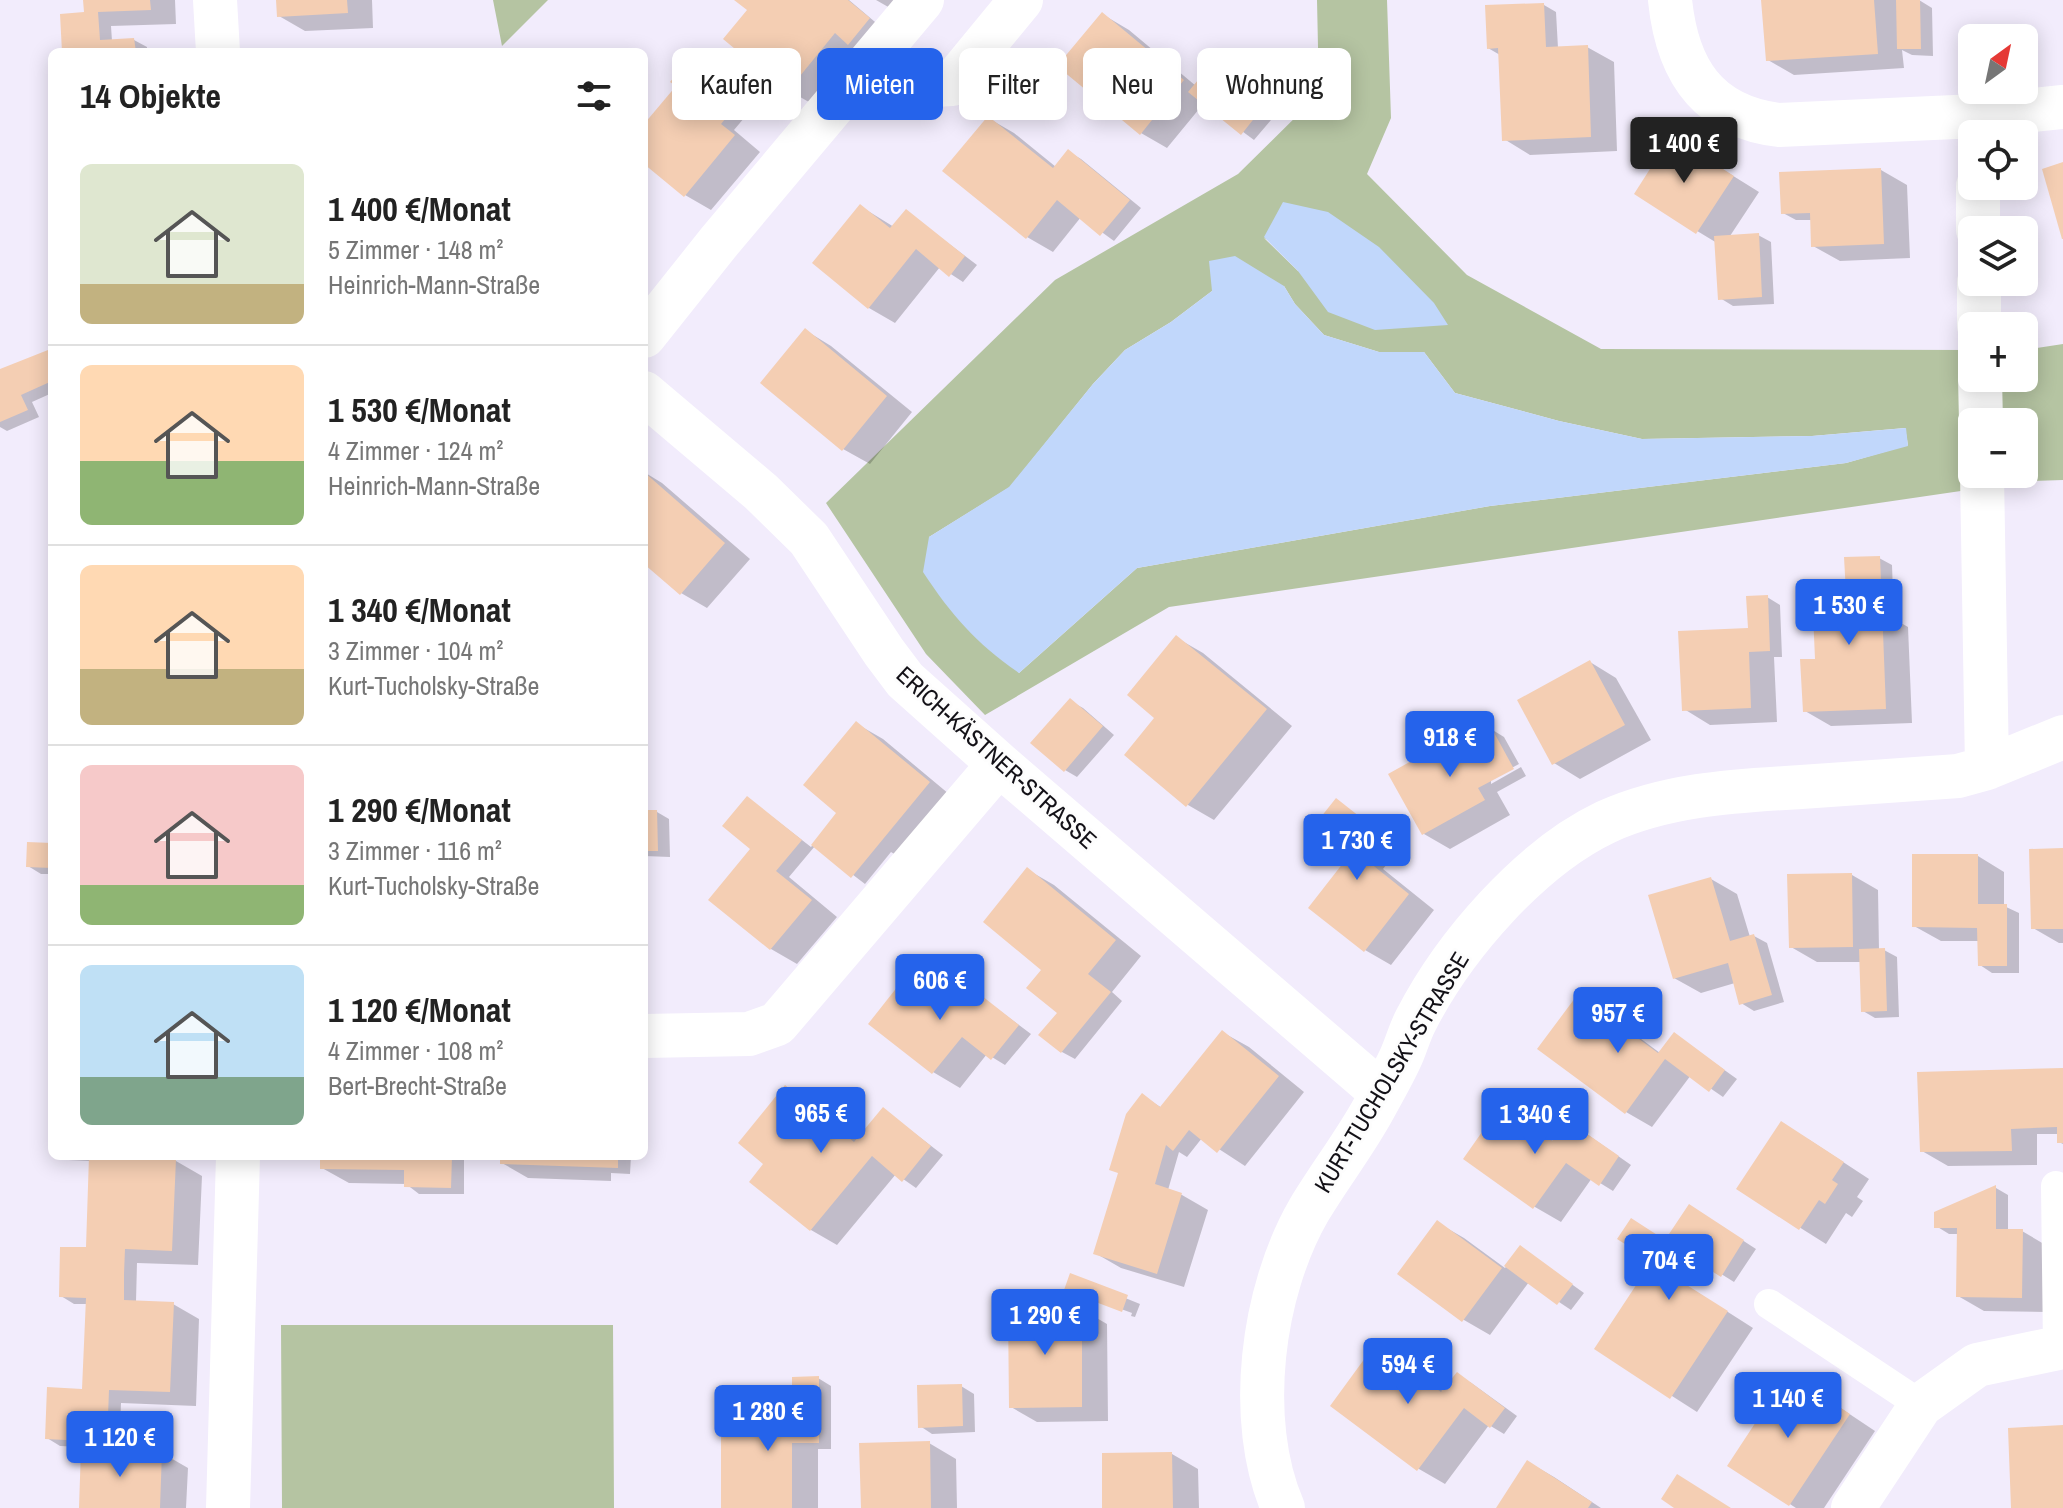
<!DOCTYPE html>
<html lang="de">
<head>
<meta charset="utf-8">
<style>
  body { margin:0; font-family:"Archivo Narrow",sans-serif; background:#f2f2f2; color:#222; height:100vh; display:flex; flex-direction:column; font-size:30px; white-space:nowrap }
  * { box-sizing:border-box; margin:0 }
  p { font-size:26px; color:#767676 }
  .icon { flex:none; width:44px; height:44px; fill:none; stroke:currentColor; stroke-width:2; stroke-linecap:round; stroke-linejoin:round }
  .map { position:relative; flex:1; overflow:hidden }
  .details { position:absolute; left:48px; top:48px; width:600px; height:1112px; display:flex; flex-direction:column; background:#fff; border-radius:12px; box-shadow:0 4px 20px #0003 }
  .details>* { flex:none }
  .banner { position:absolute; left:672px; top:48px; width:760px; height:72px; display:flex; gap:16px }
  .needle { width:52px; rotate:33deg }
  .fabs { position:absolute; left:1958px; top:24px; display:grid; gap:16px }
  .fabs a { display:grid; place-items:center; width:80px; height:80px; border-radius:12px; background:#fff; box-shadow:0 4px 20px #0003; font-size:40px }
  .price { position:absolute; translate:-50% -68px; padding:0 18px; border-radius:8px; background:#2563eb; color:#fff; font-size:26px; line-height:52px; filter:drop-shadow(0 2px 4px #0008) }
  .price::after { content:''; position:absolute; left:50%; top:48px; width:24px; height:18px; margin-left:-12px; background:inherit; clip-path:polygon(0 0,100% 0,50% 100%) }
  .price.on { background:#222; color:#fff }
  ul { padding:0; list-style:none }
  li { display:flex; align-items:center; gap:24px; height:200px; padding:0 32px }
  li+li { border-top:2px solid #e0e0e0 }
  li span { display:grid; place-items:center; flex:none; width:224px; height:160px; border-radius:12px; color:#555 }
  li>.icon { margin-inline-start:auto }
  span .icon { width:96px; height:96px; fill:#fffc; stroke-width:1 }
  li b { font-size:34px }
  h2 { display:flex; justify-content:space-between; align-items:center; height:96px; padding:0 32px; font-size:34px }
  .pill { padding:0 28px; border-radius:12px; background:#fff; box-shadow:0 4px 20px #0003; font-size:28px; line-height:72px }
  .pill.on { background:#2563eb; color:#fff }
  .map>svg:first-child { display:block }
  .green { fill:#b5c4a2; fill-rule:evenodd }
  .water { fill:#c1d7fb }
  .shadow { fill:#0003 }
  .building { fill:#f4ceb3 }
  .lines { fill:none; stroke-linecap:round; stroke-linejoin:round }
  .lane { stroke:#fff; stroke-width:30 }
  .street { stroke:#fff; stroke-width:44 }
  .labels { text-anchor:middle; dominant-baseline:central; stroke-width:6; stroke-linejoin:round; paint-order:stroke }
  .street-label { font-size:24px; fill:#131117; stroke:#fdfdfd }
</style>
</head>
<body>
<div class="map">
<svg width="2063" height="1508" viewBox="0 0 2063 1508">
  <rect width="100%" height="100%" fill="#f2ecfc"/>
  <path class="green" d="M493,0H548L502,46Z
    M1317,0H1387L1391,118L1367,174L1467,275L1601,349L1972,350V378H2024V350L2063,344V480L2029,481L1169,607L985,715L926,654L826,503L1055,280L1238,174L1319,94ZM1264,238L1447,325L1298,271ZM1284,286L1295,304L1324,335L1379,352H1424L1455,393L1559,421L1642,439L1812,436L1905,428L1908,445L1846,463L1490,506L1137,568L1019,673L929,537L1010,487L1093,384L1125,350L1171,322L1212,291ZM1972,422H2024V474H1972Z
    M281,1325H613L614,1508H282Z"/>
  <path class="water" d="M1283,202L1328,212L1379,247L1434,303L1448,325L1375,330L1328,312L1298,271L1264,237Z
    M1235,256L1284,286L1295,304L1324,335L1379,352H1424L1455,393L1559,421L1642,439L1812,436L1906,428L1908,446L1846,463L1490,506L1137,568L1019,673C976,643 952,616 923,572L929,537L1009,487L1093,384L1125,350L1171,322L1212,291L1209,261Z"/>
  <path class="shadow" d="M85,0H175L176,24L111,26L112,41L134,40L147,47V52H64L92,15Z
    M278,0H372L373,28L305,31L279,16Z
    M737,0H849L881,27L814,105L788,90L750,10Z
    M876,0H897L890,8Z
    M1764,0H1919L1932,8L1933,56L1912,55L1902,50L1904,68L1794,75L1768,60Z
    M1544,5L1556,12L1558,48L1587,47L1614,62L1617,151L1530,155L1504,139L1500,55L1488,48Z
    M1102,14L1129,30L1196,86L1209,71L1221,78L1271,120L1254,140L1204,103L1167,148L1141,133Z
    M689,63L750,111L734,130L760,152L711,210L685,195L644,162V127L678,86Z
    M988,118L1014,133L1056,167L1069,152L1081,159L1141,208L1114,241L1081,217L1053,252L1027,237Z
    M1698,154L1759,192L1730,236L1758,235L1771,242L1774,304L1733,306L1720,298L1717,243L1636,194Z
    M1881,170L1907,185L1910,258L1840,261L1813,246L1812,220H1796L1783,213Z
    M860,206L894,227L907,212L977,265L963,282L940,267L895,323L869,308Z
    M805,330L831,346L912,412L870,464L843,449Z
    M48,352L52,354V393L32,402L39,417L7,431L0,427V371Z
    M644,472L662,483L750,559L707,608L681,593L644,561Z
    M1879,558L1892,565L1894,619L1908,627L1912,723L1831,726L1805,711L1817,661L1855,613Z
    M1767,597L1780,605L1782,657H1774L1777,722L1710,725L1684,709L1750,630Z
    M1177,638L1203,653L1292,726L1214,820L1188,805L1157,718Z
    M1590,662L1616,678L1651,740L1580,779L1554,763Z
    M1070,701L1083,708L1114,735L1077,777L1065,770Z
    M857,724L883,739L955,799L904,860L891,852L865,884L815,846L789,877L837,917L797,964L771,949L752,849L748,798L811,847L837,816Z
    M1491,729L1504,737L1519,764L1491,779V784L1521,767L1526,776L1497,792L1510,815L1450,849L1424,834L1451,741L1461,747Z
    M1336,801L1400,848L1383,869L1434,910L1391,965L1365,950L1356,850Z
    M644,812H657L669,819L670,857L644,856Z
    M52,845V874H41L28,866Z
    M2063,850V943H2059L2033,928Z
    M1978,856L2004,872V906L2019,913V973H1992L1980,965V941H1941L1914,926Z
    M1028,870L1054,885L1141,956L1112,992L1122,1001L1075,1059L1062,1052L1059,1012L1044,969Z
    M1852,875L1878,890L1879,950H1884L1897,957L1899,1017L1875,1018L1863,1011L1861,962H1817L1791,947Z
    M1711,879L1737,894L1750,937L1754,936L1767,943L1784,1002L1754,1011L1741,1003L1735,983L1701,993L1674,978Z
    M914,970L959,1000L968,987L1031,1034L1005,1065L987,1054L960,1088L933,1072L871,1023Z
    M1578,997L1605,1012L1660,1053L1674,1034L1737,1079L1723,1097L1691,1075L1652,1127L1626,1112Z
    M1222,1032L1249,1047L1304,1092L1245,1166L1202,1138L1187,1157L1179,1152L1168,1190L1182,1195L1208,1210L1184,1287L1121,1268L1095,1253L1143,1096L1162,1108Z
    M2063,1070V1144L2059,1142V1134H2037V1165L1948,1166L1922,1151Z
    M786,1088L812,1103L858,1140L883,1109L943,1155L916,1188L896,1174L837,1245L811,1230L766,1164Z
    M1502,1108L1554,1142L1581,1130L1631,1165L1613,1191L1592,1178L1561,1222L1535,1207L1466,1159Z
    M1808,1139L1869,1179L1857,1197L1863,1201L1852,1217L1846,1213L1826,1244L1739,1189Z
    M62,1156H132V1159L176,1161L202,1176L198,1265L137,1263L136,1302L173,1304L199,1319L196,1406L121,1403L119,1451L162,1453L188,1468L186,1508H81L83,1447L60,1446L47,1438L84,1391L88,1304H74L61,1296L94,1250L91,1161L68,1160Z
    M322,1156H464V1194H419L406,1184L349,1183L322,1168Z
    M502,1156H631L630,1174L611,1173V1181L528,1178L502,1163Z
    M1996,1188L2008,1195V1231H2022L2049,1247L2047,1312L1984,1311L1958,1296L1959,1234H1949L1936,1226V1213Z
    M1702,1214L1756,1249L1734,1282L1702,1262L1688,1282L1675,1275L1673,1277L1753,1328L1697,1412L1597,1348L1666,1242Z
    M1438,1223L1464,1238L1505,1268L1521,1248L1584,1293L1571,1310L1529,1282L1490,1335L1464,1320L1400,1273Z
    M1071,1276L1140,1304L1135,1317L1131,1316L1132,1313L1077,1293V1295L1066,1289Z
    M1081,1309L1107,1324L1108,1421L1037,1422L1011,1407Z
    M1377,1346L1403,1361L1444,1392L1470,1382L1517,1416L1504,1434L1489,1425L1445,1484L1419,1469L1333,1405Z
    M818,1378L831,1386V1449H818V1508H723L791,1427Z
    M961,1386L974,1394L975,1432L932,1434L920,1426Z
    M1815,1391L1875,1431L1824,1508H1796L1730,1465Z
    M929,1443L956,1459L957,1508H863Z
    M1172,1454L1198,1469L1199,1508H1104Z
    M1528,1462L1554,1477L1601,1508H1498Z"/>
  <path class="building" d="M83,0H150L151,10L98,12L100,40L134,38L136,52H62L60,14L84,12Z
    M276,0H347L348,13L277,17Z
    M734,0H848L870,18L848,45L835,33L787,92L723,39L747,10Z
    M1761,0H1874L1878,54L1766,61Z
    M1896,0H1920L1921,49H1897Z
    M1544,3L1546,47L1588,45L1591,137L1502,141L1498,48L1487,49L1485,5Z
    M1102,12L1184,80L1140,135L1057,66Z
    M688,60L739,102L721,124L735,135L684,197L644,164V124L676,86L670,82Z
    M1208,68L1260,111L1241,135L1188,92Z
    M988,116L1053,168L1068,149L1130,200L1100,236L1057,200L1026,239L942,171Z
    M1671,136L1734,176L1696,234L1634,194Z
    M2063,162V239H2062L2042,169Z
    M1881,168L1884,244L1811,247L1810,213L1781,214L1779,172Z
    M860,204L890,228L906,209L965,256L949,277L916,249L868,309L812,263Z
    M1759,233L1762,297L1718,300L1714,236Z
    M805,328L887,396L842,451L760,383Z
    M48,350L52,359V381L21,395L28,410L0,422V369Z
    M644,472L725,543L680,595L644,564Z
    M1880,556L1886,709L1803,712L1800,659H1815L1813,613L1847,611L1844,557Z
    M1768,595L1770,651L1749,652L1751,708L1682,711L1678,631L1748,628L1746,596Z
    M1176,635L1267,709L1186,807L1124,755L1154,718L1127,695Z
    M1590,660L1625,725L1552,765L1517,700Z
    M1070,698L1103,726L1064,772L1030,743Z
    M856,721L930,782L851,878L811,845L836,813L803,785Z
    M1491,727L1514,769L1478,788L1485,800L1422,835L1388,774L1451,739L1455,748Z
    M747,796L802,840L776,871L812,900L770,950L708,900L750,849L722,826Z
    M1336,798L1388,839L1370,863L1409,894L1364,952L1308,908L1354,849L1317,822Z
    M644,810H657L658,851H644Z
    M27,842L52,843V868L26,867Z
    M2063,848V929H2031L2029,849Z
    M1912,854H1978V904H2007V966H1978L1977,928L1912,927Z
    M1027,867L1116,940L1088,974L1111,992L1061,1053L1038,1035L1057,1013L1026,988L1041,970L983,922Z
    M1852,873L1853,947L1789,948L1787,874Z
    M1711,877L1730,941L1754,934L1772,995L1739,1005L1728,963L1673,979L1648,895Z
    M1885,948L1887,1011L1861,1012L1859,949Z
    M913,967L955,1001L968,985L1019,1025L991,1060L962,1037L932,1074L868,1024Z
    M1578,994L1658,1053L1674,1032L1725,1070L1709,1092L1665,1059L1625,1114L1537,1049Z
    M1222,1030L1279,1076L1217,1153L1189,1130L1173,1151L1166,1145L1155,1184L1182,1193L1157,1274L1093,1254L1118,1173L1109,1170L1126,1114L1142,1093L1160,1107Z
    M2063,1068V1143H2057V1127L2011,1129L2012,1151L1920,1152L1917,1072Z
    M785,1085L854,1142L883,1107L931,1146L902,1182L872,1156L810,1231L749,1182L763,1164L738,1143Z
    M1501,1105L1552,1141L1567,1120L1619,1156L1599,1186L1566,1163L1533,1209L1463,1159Z
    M1781,1121L1844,1162L1832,1180L1838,1184L1825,1204L1819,1200L1799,1230L1736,1189Z
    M89,1156L176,1159L172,1251L125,1249L124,1274V1300L174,1302L170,1392L109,1390L107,1442L45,1439L47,1387L82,1389L86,1298L59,1297L60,1247H86Z
    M320,1156H452L451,1188L404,1187V1170L320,1169Z
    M500,1156H618V1168L500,1164Z
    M1996,1185V1229H2023L2022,1298L1956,1297L1957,1228H1934V1212Z
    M1689,1204L1744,1240L1721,1277L1688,1256L1674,1277L1728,1311L1670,1399L1594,1349L1652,1261L1617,1239L1631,1218L1665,1240Z
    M1437,1220L1502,1268L1462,1322L1397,1274Z
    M1520,1245L1573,1284L1557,1305L1504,1266Z
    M1070,1273L1128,1295L1122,1312L1064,1290Z
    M1082,1307V1407L1009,1408L1008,1308Z
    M1376,1343L1441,1392L1457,1372L1505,1408L1490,1428L1464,1408L1417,1471L1330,1406Z
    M1788,1373L1850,1414L1789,1506L1727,1466Z
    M819,1376V1443H792V1508H721V1425H792V1377Z
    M962,1384L963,1426L918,1428L917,1385Z
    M2063,1425V1508H2011L2008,1428Z
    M930,1441L931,1508H861L859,1443Z
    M81,1448L162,1451L160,1508H79Z
    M1172,1452L1173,1508H1102V1453Z
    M1527,1460L1592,1502L1588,1508H1496Z
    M1677,1474L1731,1508H1674L1661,1499Z"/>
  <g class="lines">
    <path class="lane" d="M2056,1186L2058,1347
      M1769,1304L1921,1405"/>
    <path class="street" d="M215,0L218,52
      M1670,0C1677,69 1706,116 1779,125L1977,116L2063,107
      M847,90L952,84L1021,0
      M1978,186V230
      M1979,282V326
      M644,336L718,243L922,0
      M1980,378L1981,422
      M644,393L761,492L809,539L884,652L905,680L999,764L1382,1093
      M1982,474L1987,768
      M644,1036L749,1034L777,1024L999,764
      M228,1508L238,1156
      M1283,1508C1245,1420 1262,1291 1309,1210C1330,1175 1355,1143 1374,1108C1383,1092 1392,1076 1400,1059C1406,1047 1409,1033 1416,1020C1454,946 1530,858 1606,822C1668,794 1735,791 1801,787C1854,783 1906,780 1958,776L1987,768L2063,737
      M1853,1508L1921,1405L1977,1365L2063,1347"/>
  </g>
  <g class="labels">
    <g class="street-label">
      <text transform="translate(997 757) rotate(42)">ERICH-KÄSTNER-STRASSE</text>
      <text transform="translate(1391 1072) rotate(-59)">KURT-TUCHOLSKY-STRASSE</text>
    </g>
  </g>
</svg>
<div class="fabs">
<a><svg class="needle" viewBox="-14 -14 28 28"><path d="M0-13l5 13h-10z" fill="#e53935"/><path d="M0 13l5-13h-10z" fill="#767676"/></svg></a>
<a><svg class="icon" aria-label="locate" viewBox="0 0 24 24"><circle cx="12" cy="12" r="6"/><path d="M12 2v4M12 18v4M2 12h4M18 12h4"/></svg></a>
<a><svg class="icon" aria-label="layers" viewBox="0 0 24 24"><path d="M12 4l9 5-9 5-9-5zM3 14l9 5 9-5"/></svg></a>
<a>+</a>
<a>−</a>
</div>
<b class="price on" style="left:1684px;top:185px">1 400 €</b>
<b class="price" style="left:1849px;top:647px">1 530 €</b>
<b class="price" style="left:1450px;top:779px">918 €</b>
<b class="price" style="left:1357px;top:882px">1 730 €</b>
<b class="price" style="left:940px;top:1022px">606 €</b>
<b class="price" style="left:1618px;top:1055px">957 €</b>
<b class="price" style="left:821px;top:1155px">965 €</b>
<b class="price" style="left:1535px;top:1156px">1 340 €</b>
<b class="price" style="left:1669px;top:1302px">704 €</b>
<b class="price" style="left:1045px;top:1357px">1 290 €</b>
<b class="price" style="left:1408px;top:1406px">594 €</b>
<b class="price" style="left:1788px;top:1440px">1 140 €</b>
<b class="price" style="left:768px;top:1453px">1 280 €</b>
<b class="price" style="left:120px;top:1479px">1 120 €</b>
<div class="banner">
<a class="pill">Kaufen</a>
<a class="pill on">Mieten</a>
<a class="pill">Filter</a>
<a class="pill">Neu</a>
<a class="pill">Wohnung</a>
</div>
<section class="details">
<h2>14 Objekte<svg class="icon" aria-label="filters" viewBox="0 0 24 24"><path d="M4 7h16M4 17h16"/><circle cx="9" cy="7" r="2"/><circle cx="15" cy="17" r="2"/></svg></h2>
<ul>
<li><span style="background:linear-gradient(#dfe7d0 75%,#c2b280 0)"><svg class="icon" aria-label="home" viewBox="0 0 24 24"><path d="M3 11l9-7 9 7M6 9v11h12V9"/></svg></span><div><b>1 400 €/Monat</b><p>5 Zimmer · 148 m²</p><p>Heinrich-Mann-Straße</p></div></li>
<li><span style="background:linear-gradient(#ffd9b3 60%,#8fb573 0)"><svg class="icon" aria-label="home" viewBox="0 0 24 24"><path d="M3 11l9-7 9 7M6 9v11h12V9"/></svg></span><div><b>1 530 €/Monat</b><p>4 Zimmer · 124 m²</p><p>Heinrich-Mann-Straße</p></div></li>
<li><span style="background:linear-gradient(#ffd9b3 65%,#c2b280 0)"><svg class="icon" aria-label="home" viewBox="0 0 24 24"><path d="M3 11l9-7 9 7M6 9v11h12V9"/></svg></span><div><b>1 340 €/Monat</b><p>3 Zimmer · 104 m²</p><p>Kurt-Tucholsky-Straße</p></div></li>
<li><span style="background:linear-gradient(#f6c9c9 75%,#8fb573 0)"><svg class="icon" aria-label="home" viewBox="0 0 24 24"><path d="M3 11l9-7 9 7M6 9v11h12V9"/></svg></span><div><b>1 290 €/Monat</b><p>3 Zimmer · 116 m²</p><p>Kurt-Tucholsky-Straße</p></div></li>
<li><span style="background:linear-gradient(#bfe0f5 70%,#7fa58c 0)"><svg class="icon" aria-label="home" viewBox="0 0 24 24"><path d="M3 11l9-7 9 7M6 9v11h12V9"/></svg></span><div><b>1 120 €/Monat</b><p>4 Zimmer · 108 m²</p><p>Bert-Brecht-Straße</p></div></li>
</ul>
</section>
</div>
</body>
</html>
